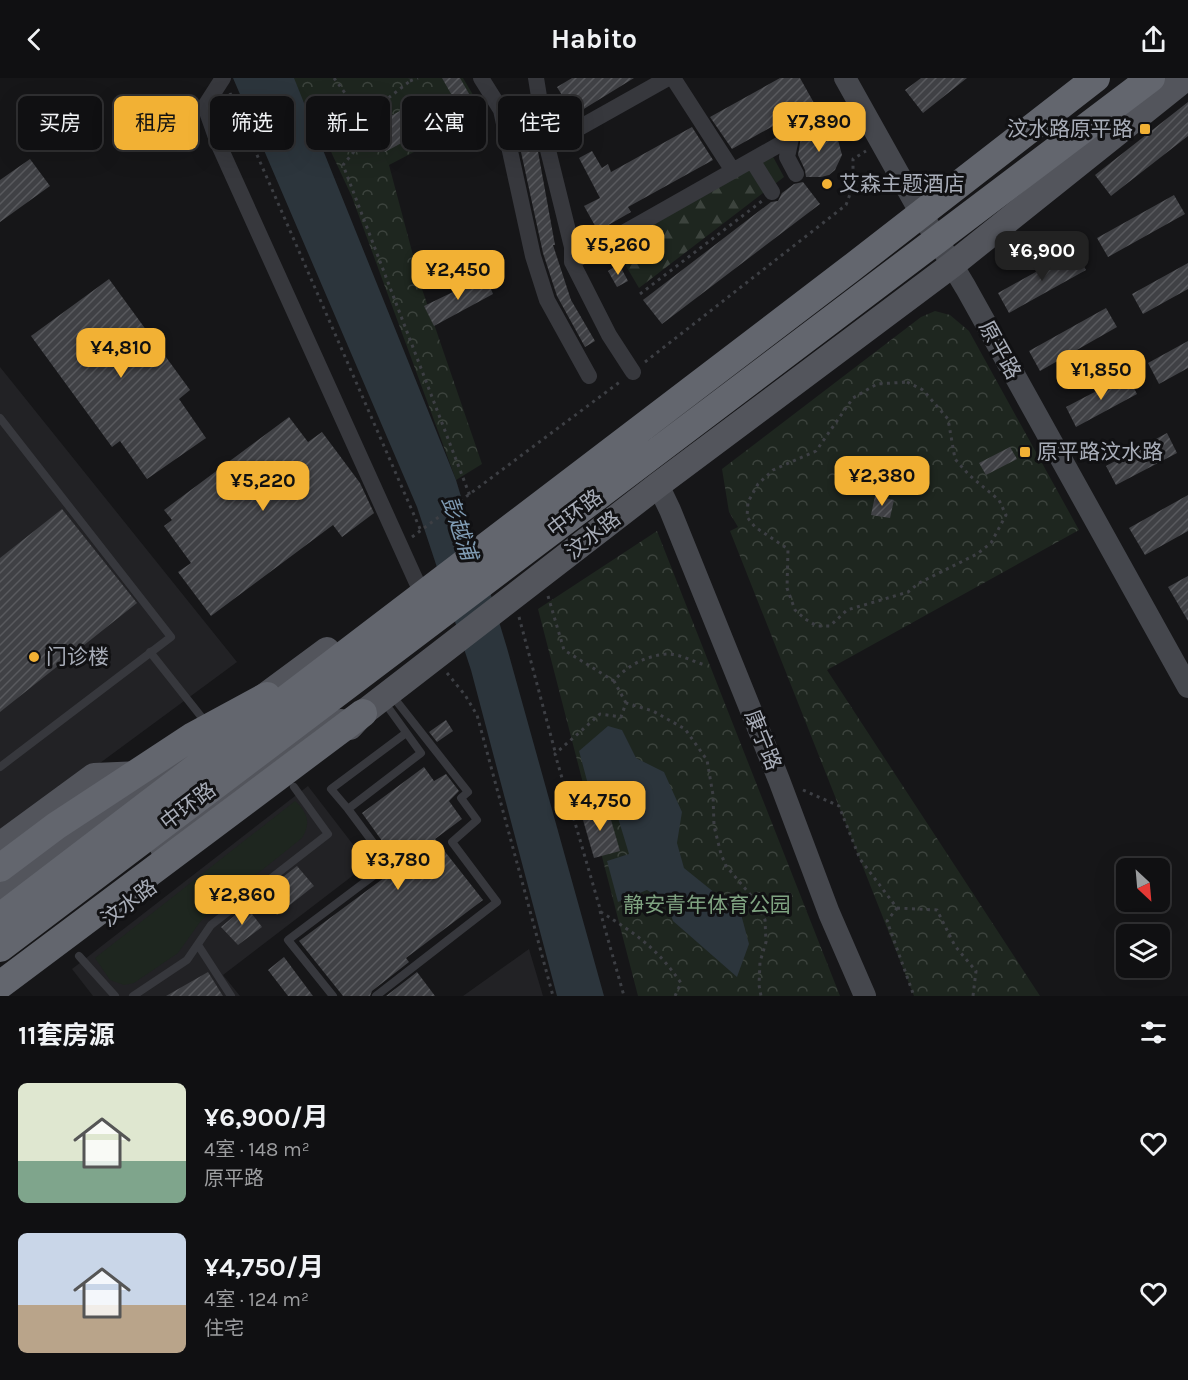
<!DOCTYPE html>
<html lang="zh">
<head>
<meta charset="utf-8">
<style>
  body { margin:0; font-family:Karla,"Noto Sans SC",sans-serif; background:#1e1e20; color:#f1f3f6; height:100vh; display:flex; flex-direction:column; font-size:22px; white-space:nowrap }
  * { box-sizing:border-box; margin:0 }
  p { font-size:20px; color:#9c9d9f }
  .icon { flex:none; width:33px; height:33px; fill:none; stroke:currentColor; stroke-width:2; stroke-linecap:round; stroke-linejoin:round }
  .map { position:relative; height:918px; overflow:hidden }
  .drawer { display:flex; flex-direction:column; background:#101012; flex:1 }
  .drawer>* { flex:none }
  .top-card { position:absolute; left:18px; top:18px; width:600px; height:54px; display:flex; gap:12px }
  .needle { width:39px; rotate:154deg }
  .controls { position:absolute; left:1116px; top:780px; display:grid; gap:12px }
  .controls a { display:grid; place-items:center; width:54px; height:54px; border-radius:9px; background:#101012; box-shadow:0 6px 24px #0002,0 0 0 2px #303032; font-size:30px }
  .price { position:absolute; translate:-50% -51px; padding:0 14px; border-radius:12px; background:#f2b134; color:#111; font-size:20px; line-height:39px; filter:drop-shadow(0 2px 3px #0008) }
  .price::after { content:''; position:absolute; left:50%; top:36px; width:18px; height:14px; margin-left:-9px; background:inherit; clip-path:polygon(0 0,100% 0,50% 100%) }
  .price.selected { background:#222; color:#fff }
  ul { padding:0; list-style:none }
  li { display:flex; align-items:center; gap:18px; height:150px; padding:0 18px }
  li span { display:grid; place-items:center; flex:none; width:168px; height:120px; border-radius:9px; color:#555 }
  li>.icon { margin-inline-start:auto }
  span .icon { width:72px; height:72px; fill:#fffc; stroke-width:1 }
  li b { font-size:26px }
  h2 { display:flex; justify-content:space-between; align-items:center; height:72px; padding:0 18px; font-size:26px }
  .tag { padding:0 21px; border-radius:9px; background:#101012; box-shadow:0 6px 24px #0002,0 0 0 2px #303032; font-size:21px; line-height:54px }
  .tag.selected { background:#f2b134; color:#111 }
  header { display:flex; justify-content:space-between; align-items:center; height:78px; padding:0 18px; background:#101012; font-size:27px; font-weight:700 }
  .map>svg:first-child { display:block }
  .built { fill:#222225 }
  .grass { fill:#1e261f }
  .forest { fill:url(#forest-firs) }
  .park { fill:url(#park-crowns) }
  .water { fill:#2c353c }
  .building { fill:url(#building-hatch) }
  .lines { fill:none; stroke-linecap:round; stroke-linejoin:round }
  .path { stroke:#3d3f44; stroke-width:3; stroke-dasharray:3 4.5; stroke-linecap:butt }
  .lane { stroke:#37383d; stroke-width:8 }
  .street { stroke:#37383d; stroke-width:16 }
  .secondary { stroke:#45474d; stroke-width:22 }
  .primary { stroke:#53555c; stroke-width:26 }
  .highway { stroke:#63666e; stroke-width:28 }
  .poi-dot { fill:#f2b134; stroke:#111113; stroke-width:2 }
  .labels { text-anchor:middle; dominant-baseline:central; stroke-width:6; stroke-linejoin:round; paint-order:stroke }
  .poi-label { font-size:21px; fill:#a8adb8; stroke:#111113; text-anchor:start }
  .street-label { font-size:21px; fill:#a8adb8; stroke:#111113 }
  .park-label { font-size:21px; fill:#7fa381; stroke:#111113 }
  .water-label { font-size:22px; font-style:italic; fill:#7f9bb3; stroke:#111113 }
</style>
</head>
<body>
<header><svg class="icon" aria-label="back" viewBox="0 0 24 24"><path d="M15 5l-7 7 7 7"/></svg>Habito<svg class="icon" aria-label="share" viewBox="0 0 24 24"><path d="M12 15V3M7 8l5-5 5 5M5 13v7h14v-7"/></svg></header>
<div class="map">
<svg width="1188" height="918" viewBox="0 0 1188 918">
  <defs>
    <pattern id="forest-firs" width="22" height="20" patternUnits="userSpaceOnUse" patternTransform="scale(1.5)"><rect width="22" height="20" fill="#1e261f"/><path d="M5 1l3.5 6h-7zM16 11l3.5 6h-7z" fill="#3c433d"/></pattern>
    <pattern id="park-crowns" width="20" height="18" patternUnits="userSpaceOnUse" patternTransform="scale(1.5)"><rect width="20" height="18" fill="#1e261f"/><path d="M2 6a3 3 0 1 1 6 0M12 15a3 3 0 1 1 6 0" fill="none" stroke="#3c433d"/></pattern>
    <pattern id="building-hatch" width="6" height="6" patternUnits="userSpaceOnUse" patternTransform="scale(1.5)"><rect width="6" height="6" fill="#404145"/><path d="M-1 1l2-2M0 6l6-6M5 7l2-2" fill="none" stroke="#595a5e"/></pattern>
  </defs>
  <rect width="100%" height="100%" fill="#161618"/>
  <path class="built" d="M0,289L237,584L1,758L0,757Z
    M308,708L368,786L223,897L240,918H93L72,891Z
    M529,871L543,918H463Z"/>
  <path class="grass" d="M295,723C308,734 311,746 302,760L210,834L200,844L178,875L134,905L124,907L110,902L95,880Z"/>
  <path class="forest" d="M772,77L784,99L639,210L613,166Z"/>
  <path class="park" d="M289,0H463L485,37L389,87L422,211L482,386L456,402L352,119L320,50Z
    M935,233L950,237L969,253L1079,452L827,592L1040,918H914L730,453L738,449L729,434L722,391L921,239Z
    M657,453L840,918H638L538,531Z"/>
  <path class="water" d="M233,0H294L456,402L507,570L604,918H557L471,592L417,429Z
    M608,648L622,652L636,680L664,694L682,734L677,765L684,790L741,836L749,866L737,899L673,843L666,824L647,812L618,824L607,783L629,776L612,720L593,725L579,673Z"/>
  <path class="building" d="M442,0H460L480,35L466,42Z
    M572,0H634L574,37L557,9Z
    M780,0H800L814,25L732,71L710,39Z
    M921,0H967L923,35L905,12Z
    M426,19L440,44L385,74L370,49Z
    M1188,24V58L1111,118L1095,97Z
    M533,46L555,167H553L571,222L595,263L585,269L557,218L543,175L516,51Z
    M692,49L713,82L628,129L631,134L598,153L584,128L600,120L579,80L592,73L602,90L608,86L611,94Z
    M817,52L832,56L838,62L842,77L835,92L829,97L821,99H806L805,92L798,77L801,59L809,53Z
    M30,81L50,108L0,144V102Z
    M803,104L820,126L662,246L643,222L771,124L778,123L782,115L794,106Z
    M1174,117L1185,136L1108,179L1097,160Z
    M1075,172L1086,192L1009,235L998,215Z
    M1188,185V211L1143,236L1132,216Z
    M619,186L628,203L617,209L608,193Z
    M486,198L493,216L434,248L424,228Z
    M109,201L190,312L179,321L206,360L147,401L120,363L112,369L31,258Z
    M1106,230L1117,249L1040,293L1029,273Z
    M1188,263V290L1159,306L1148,285Z
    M1127,297L1137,316L1076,349L1066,329Z
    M289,339L308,364L322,354L360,405L374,435L342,459L333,447L211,538L178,494L191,485L164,448L172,442L164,432Z
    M1167,355L1177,375L1116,407L1106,388Z
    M1010,369L1017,381L986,397L979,385Z
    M1188,417V453L1145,477L1129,450Z
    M875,418L894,422L890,440L871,437Z
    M62,431L137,525L0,634V480Z
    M1188,498V543L1168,509Z
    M446,642L453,653L437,664L429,654Z
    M424,689L434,703L446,696L459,713L449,723L462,741L435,761L483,822L406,880L409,884L372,913L370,918H343L299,863L400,788L362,735Z
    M607,728L620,773L594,780L581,735Z
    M297,788L314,808L277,837L261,816Z
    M246,828L262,849L238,867L221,849Z
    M284,879L313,918H288L268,892Z
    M208,894L223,918H166Z
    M417,894L435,918H386Z"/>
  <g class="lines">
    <path class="path" d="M334,0L356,30L360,47L357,70L343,87L470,418
      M410,3L418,0
      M230,15L421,453
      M359,43L410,3V0
      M640,216L762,123
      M645,284L846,127L853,108V81L866,73
      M907,304L923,312L948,341L955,381L969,397L999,422L1006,437L991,465L977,476L919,505L908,514L847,532L830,548H817L805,541L795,532L787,510L788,471L755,449L747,439L748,424L758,406L773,392L816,373L853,320L877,306Z
      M412,459L621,303
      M548,518L564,572L614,603
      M519,539L556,677
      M447,595L465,617L477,637L553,918
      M626,625L614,603C627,587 648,577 668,576C680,576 694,584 705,587
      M803,712L839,728L860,781L897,830L887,843L914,918
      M897,830L937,832L955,868L976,893L973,918
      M600,833L624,918
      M675,918L681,905C657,870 636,856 601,834L555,676L600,636L621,639L626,625L653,633L685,651L707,682L713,717L714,748L721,776L726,788L754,821L765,842L766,864L760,884L759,907L761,918"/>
    <path class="lane" d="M0,340L171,559L0,689
      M150,574L207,646
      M348,731L331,711L406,655
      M198,867L231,918
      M79,878L115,918
      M133,918L187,882L211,847L328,756L294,709
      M333,918L288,862L389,786L348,731L421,675L390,632
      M376,918L497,824L452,764L477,742L461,720L468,714L398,625"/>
    <path class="street" d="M223,0L205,28L218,65L417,505
      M481,0L501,32L533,178L547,222L589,298
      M536,0L547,68L572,169V184L609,257L633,294
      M673,0L733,93
      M504,46L542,23
      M547,68L668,0
      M752,82L772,114
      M572,184L791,60L787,79L796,96"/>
    <path class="secondary" d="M845,0L915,125L966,210L1188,609
      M658,407L670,432L779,702L829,835L865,918"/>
    <path class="primary" d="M250,629L327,572
      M350,649L363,635L658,407L952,187L1186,0
      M0,767L94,698L141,696
      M162,768L305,659L341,644
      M0,816L185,678"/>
    <path class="highway" d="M0,790L56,748L193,658L267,618
      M0,839L850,191L1096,0
      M0,870L1151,0
      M0,907L363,635"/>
  </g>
  <g class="poi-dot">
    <rect x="1139" y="45" width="12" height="12" rx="3"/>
    <circle cx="827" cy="106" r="6"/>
    <rect x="1019" y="368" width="12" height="12" rx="3"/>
    <circle cx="34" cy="579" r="6"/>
  </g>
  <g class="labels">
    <g class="poi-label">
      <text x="1133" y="51" text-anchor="end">汶水路原平路</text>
      <text x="839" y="106">艾森主题酒店</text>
      <text x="1037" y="374">原平路汶水路</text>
      <text x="46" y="579">门诊楼</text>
    </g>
    <g class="street-label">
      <text transform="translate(1000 272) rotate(61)">原平路</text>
      <text transform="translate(575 435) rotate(-37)">中环路</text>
      <text transform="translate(593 457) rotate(-38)">汶水路</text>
      <text transform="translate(763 662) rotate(68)">康宁路</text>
      <text transform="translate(188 728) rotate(-37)">中环路</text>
      <text transform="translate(129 825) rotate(-37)">汶水路</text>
    </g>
    <g class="park-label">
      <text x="707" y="827">静安青年体育公园</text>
    </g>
    <g class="water-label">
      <text transform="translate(459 450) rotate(71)">彭越浦</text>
    </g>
  </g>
</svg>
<div class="controls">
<a><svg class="needle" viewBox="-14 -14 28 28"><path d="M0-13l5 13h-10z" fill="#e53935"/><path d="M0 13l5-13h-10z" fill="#9c9d9f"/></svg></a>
<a><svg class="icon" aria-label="layers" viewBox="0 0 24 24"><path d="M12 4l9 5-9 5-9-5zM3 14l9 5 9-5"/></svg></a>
</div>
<b class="price" style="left:819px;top:75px">¥7,890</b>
<b class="price" style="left:618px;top:198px">¥5,260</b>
<b class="price selected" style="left:1042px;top:204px">¥6,900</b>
<b class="price" style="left:458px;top:223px">¥2,450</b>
<b class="price" style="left:121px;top:301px">¥4,810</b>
<b class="price" style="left:1101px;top:323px">¥1,850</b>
<b class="price" style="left:882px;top:429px">¥2,380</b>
<b class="price" style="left:263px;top:434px">¥5,220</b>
<b class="price" style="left:600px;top:754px">¥4,750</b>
<b class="price" style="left:398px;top:813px">¥3,780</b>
<b class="price" style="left:242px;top:848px">¥2,860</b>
<div class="top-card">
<a class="tag">买房</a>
<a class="tag selected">租房</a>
<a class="tag">筛选</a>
<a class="tag">新上</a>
<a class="tag">公寓</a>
<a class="tag">住宅</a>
</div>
</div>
<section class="drawer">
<h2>11套房源<svg class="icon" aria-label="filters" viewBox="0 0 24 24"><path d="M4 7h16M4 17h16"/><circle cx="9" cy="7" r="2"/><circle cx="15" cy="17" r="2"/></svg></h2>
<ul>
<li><span style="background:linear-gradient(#dfe7d0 65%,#7fa58c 0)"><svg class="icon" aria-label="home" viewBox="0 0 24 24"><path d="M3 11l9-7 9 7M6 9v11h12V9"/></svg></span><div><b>¥6,900/月</b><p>4室 · 148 m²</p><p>原平路</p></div><svg class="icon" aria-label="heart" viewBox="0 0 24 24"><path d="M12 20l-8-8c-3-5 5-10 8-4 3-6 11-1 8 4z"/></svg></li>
<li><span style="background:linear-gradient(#c9d6e8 60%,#b9a48a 0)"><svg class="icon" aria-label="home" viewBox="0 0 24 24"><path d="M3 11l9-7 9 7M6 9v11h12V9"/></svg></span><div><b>¥4,750/月</b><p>4室 · 124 m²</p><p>住宅</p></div><svg class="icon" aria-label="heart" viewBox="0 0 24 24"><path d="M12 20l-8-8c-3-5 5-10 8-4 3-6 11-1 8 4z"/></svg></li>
</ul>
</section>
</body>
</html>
